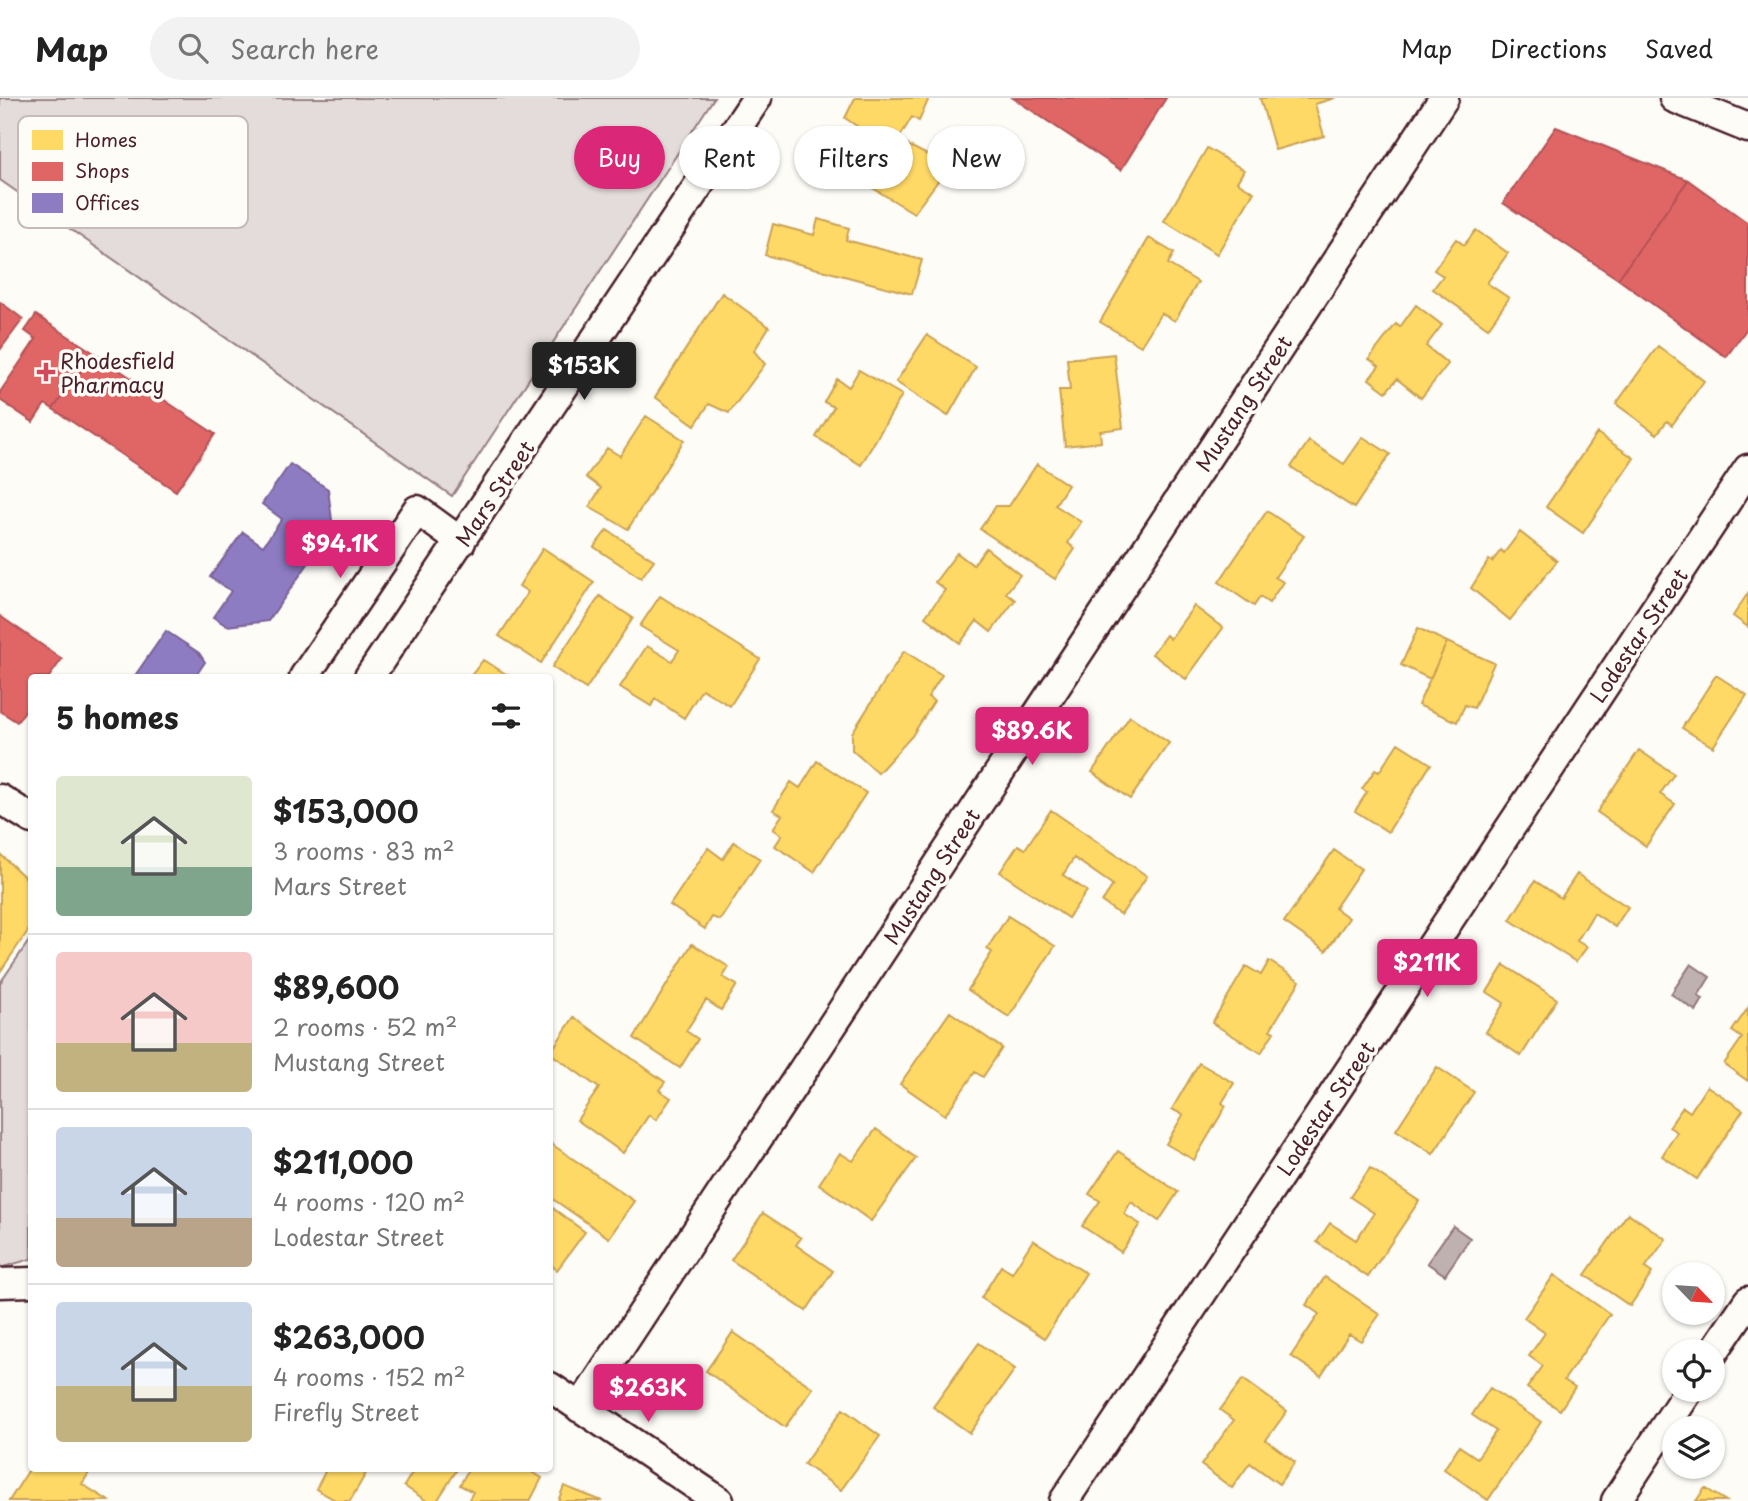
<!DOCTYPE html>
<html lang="en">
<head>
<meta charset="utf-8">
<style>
  body { margin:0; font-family:"Playpen Sans",sans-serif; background:#f2f2f2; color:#222; height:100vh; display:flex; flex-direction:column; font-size:26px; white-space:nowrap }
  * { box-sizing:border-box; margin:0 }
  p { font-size:23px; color:#767676 }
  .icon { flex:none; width:38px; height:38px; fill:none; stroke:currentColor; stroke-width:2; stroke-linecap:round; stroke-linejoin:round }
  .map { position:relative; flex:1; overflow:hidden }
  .details { position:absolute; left:28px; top:576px; width:525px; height:798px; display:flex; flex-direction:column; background:#fff; border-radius:7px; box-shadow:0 2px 5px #0004 }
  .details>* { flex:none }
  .top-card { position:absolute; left:574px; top:28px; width:665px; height:63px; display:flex; gap:14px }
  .needle { width:46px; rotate:115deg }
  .buttons { position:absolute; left:1662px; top:1164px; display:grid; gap:14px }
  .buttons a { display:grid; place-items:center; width:63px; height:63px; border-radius:50%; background:#fff; box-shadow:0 2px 5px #0004; font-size:35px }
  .price { position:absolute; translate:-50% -60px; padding:0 16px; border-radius:7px; background:#db2777; color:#fff; font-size:23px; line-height:46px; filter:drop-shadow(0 2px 4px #0008) }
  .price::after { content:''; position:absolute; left:50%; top:42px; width:21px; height:16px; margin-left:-10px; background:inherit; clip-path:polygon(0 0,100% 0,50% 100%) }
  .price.active { background:#222; color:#fff }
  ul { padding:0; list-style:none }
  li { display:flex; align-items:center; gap:21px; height:175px; padding:0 28px }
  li+li { border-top:2px solid #e0e0e0 }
  li span { display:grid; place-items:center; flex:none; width:196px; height:140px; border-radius:7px; color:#555 }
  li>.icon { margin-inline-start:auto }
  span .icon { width:84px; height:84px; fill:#fffc; stroke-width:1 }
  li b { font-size:30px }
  h2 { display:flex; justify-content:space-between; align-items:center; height:84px; padding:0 28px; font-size:30px }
  .pill { padding:0 24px; border-radius:32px; background:#fff; box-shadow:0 2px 5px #0004; font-size:24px; line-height:63px }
  .pill.active { background:#db2777; color:#fff }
  header { display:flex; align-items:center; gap:42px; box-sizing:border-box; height:98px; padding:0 35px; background:#fff; border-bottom:2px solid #e0e0e0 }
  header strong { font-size:33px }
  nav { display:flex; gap:38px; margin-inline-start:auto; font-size:24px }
  .search { width:490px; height:63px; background:#f2f2f2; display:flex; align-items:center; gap:18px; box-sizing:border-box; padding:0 24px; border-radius:38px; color:#767676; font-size:26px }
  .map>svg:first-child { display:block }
  .green { fill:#e3dcda; stroke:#967e82; stroke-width:2 }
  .water { fill:#c0b1b1; stroke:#91777b; stroke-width:2 }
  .homes { fill:#ffd966; stroke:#c9a154; stroke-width:2 }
  .shops { fill:#e06666; stroke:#b35154; stroke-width:2 }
  .offices { fill:#8e7cc3; stroke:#7a6095; stroke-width:2 }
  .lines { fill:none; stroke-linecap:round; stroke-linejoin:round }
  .minor-casing { stroke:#4a1f2b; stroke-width:33 }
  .minor { stroke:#fdfcf7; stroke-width:28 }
  .poi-dot { fill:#d1495b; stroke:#fdfcf7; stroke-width:2.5 }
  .labels { text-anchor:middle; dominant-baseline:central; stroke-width:7; stroke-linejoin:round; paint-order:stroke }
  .poi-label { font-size:21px; fill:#4a1f2b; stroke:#fdfcf7; text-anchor:start }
  .street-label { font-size:21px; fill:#4a1f2b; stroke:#fdfcf7 }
  .key { fill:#fdfcf7; stroke:#c7baba; stroke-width:2 }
  .key-label { font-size:19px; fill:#4a1f2b }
</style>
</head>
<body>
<header>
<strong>Map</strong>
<div class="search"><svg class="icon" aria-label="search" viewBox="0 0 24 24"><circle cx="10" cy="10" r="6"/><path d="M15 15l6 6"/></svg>Search here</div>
<nav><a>Map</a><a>Directions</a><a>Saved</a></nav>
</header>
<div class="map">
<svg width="1748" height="1403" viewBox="0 0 1748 1403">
  <rect width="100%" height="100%" fill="#fdfcf7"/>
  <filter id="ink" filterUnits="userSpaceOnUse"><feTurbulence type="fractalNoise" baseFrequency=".0143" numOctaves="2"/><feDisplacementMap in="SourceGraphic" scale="14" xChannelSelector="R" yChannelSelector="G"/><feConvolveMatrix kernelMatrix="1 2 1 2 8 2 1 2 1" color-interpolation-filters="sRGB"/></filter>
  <g filter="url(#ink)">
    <path class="green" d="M0,0H714L452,398L0,82Z
      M31,840V1161L0,1170V885Z"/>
    <path class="water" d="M1691,866L1710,879L1698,898L1703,901L1696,913L1671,896Z
      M1453,1128L1470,1140L1445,1177L1427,1165Z"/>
    <path class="homes" d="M855,0H929L919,23L912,19L892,52L845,20Z
      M1260,0H1335L1315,6L1324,38L1275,52Z
      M902,44L949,68L914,115L866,86Z
      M1207,50L1244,72L1237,84L1254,94L1217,156L1164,123Z
      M818,121L849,130L846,142L922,162L912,196L765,157L773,126L814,137Z
      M1476,132L1508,155L1487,185L1509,200L1488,230L1433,191L1443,178L1434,172L1456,141L1464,147Z
      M1149,140L1174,155L1168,166L1198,184L1175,223L1161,215L1141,248L1100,224Z
      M722,195L769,229L754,253L765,266L729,315L709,306L695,327L655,299Z
      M1416,207L1442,227L1426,248L1448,266L1421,300L1397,281L1386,294L1369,281L1379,268L1369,261L1396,226L1400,229Z
      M927,237L976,269L948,318L896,284Z
      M1658,248L1704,283L1672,327L1667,323L1657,336L1616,306Z
      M1114,256L1123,330L1100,333L1101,344L1065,348L1059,292H1070L1067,261Z
      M859,272L902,297L861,367L816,339L834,309L824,304L837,281L849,289Z
      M646,318L684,342L628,431L589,409L601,390L586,379L607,350L620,358Z
      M1597,335L1634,360L1583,435L1546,409Z
      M1363,339L1390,356L1354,410L1291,369L1309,343L1344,366Z
      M1037,366L1068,387L1055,407L1081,424L1068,445L1075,451L1055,481L980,431L996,408H1009Z
      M1267,413L1304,438L1275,479L1283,484L1269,505L1260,499L1254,508L1219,484Z
      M607,432L654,462L641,480L594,449Z
      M1520,434L1557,463L1510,522L1471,490L1489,462L1492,464L1501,452L1504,455Z
      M543,450L594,484L541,565L499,538L528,494L519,488Z
      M986,450L1020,477L1006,495L1015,502L991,534L977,523L960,545L925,519L945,492L935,484L957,455L973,467Z
      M1748,495V529L1733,518Z
      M600,498L633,520L586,591L552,569Z
      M660,498L760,561L730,608L702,591L684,620L655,601L651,608L620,589L647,548L672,563L679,552L640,528Z
      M1194,508L1223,530L1186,581L1152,556L1166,537L1170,541Z
      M1418,530L1447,544L1430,581L1401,567Z
      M1447,544L1494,565L1474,610L1465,607L1457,624L1418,607Z
      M904,553L942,577L928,599L934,603L912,638L878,675L852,652V635Z
      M483,562L511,579H470Z
      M1716,577L1747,597L1713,649L1682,630Z
      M1130,618L1169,645L1130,701L1092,674Z
      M1398,645L1431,666L1388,734L1355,713L1367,694L1362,691L1375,672L1379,674Z
      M1639,652L1674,676L1660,696L1675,706L1646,748L1597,714Z
      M817,663L866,695L814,774L775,748L782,737L773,731L782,717L773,712L791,684L800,690Z
      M1051,712L1147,778L1121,817L1102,804L1113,787L1074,760L1063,777L1087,793L1068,820L1000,774L1018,747L1025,751Z
      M734,744L760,761L720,822L712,819L705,831L670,807L708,750L723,761Z
      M1334,752L1361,771L1335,810L1349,820L1326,853L1284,824Z
      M0,756L32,786V827L0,874Z
      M1577,776L1628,809L1615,829L1594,815L1577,843L1587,849L1576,864L1510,822L1535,783L1561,800Z
      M1008,818L1055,848L1009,919L968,892L992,854L987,851Z
      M692,846L729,869L723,879L737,887L721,912L706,902L686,933L698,941L680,970L634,940Z
      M1269,863L1300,883L1270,932L1274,934L1261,955L1212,925L1246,868L1261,877Z
      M1504,867L1557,901L1521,958L1486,934L1504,905L1487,894Z
      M1748,910V983L1724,966L1742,940L1732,933Z
      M950,914L1002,950L983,979L975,974L945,1017L900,986Z
      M574,919L665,984L659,992L671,1000L656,1022L649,1017L623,1055L577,1022L599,990L550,955Z
      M1199,965L1234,985L1222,1005L1226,1008L1194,1062L1166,1046L1183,1017L1172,1011Z
      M1437,969L1474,994L1433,1056L1396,1032Z
      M1707,988L1743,1012L1697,1081L1662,1058L1677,1034L1669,1029L1683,1009L1690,1014Z
      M876,1031L916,1060L871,1123L819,1086L840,1055L853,1063Z
      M550,1045L634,1103L609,1140L550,1099Z
      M1118,1053L1178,1094L1159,1123L1131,1104L1124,1116L1140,1126L1121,1154L1082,1128L1100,1103L1089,1096Z
      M1370,1070L1419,1103L1368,1179L1317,1144L1330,1125L1356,1142L1374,1115L1350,1099Z
      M550,1108L585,1134L557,1172L550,1166Z
      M763,1115L801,1140L796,1147L833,1173L806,1213L731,1162Z
      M1628,1115L1666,1141L1645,1170L1652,1175L1630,1208L1585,1177Z
      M1033,1142L1086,1175L1045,1240L981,1200L1001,1168L1012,1175Z
      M1554,1177L1610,1216L1564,1282L1575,1289L1560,1312L1527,1290L1543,1268L1529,1258L1545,1235L1524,1220Z
      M1325,1179L1380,1216L1361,1243L1349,1236L1321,1278L1291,1258L1319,1216L1306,1207Z
      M733,1234L813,1290L785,1329L706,1273Z
      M979,1245L1015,1271L970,1335L933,1309Z
      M1243,1281L1287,1313L1266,1342L1295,1364L1279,1386L1250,1365L1232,1390L1201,1367L1234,1322L1220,1312Z
      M1490,1290L1541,1324L1488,1402L1444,1371L1459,1348L1477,1360L1496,1333L1472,1317Z
      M843,1311L880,1338L841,1392L804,1366Z
      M32,1367V1370H92L82,1386L109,1403H9Z
      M327,1370H369L350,1403H337L316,1391Z
      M415,1370H458L437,1403H427L404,1388Z
      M469,1370H525L542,1380L530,1403H468L473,1394L460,1387Z
      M564,1388L602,1403H558Z
      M1705,1390L1726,1403H1696Z"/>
    <path class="shops" d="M1013,0H1166L1121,72Z
      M1556,29L1688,82L1618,181L1503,105Z
      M1688,82L1748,125V229L1726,259L1618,181Z
      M0,204L23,221L0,252Z
      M36,217L94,255L53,311L45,306L33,324L0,302V294L36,241L25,233Z
      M94,255L215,336L176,393L53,311Z
      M0,518L62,561L49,579H32V603L17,624L0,613Z"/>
    <path class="offices" d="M290,366L328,391L333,430L268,523L227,528L213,519L231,493L210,479L243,434L263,448L282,421L262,406Z
      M166,533L199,555L205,564L195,579H134Z"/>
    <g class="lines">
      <defs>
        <path id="minor" d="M1674,0L1748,30
          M304,579L417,412L461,444
          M369,579L757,0
          M0,701L32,721
          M0,1185L32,1184
          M1713,1255L1748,1203
          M550,1289L719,1403
          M580,1310L1444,0
          M1064,1403L1748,371
          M1616,1403L1689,1292"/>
      </defs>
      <use href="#minor" class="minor-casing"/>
      <use href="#minor" class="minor"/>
    </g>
  </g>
  <path class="poi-dot" d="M42.5 263.5h7v7h7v7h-7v7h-7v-7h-7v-7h7z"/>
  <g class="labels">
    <g class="poi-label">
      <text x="60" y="262">Rhodesfield<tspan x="60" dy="24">Pharmacy</tspan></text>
    </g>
    <g class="street-label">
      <text transform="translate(1243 305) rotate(-57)">Mustang Street</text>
      <text transform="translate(494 395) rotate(-56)">Mars Street</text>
      <text transform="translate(1638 537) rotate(-56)">Lodestar Street</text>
      <text transform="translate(931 778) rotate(-57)">Mustang Street</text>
      <text transform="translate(1325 1010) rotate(-56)">Lodestar Street</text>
    </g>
  </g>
  <rect x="18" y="18" width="230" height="112" rx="10" class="key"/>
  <rect x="32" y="32" width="31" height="20" fill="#ffd966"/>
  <rect x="32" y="64" width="31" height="19" fill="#e06666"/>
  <rect x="32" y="95" width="31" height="20" fill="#8e7cc3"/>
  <g class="key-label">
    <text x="75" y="49">Homes</text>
    <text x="75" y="80">Shops</text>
    <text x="75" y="112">Offices</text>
  </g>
</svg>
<div class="buttons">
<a><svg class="needle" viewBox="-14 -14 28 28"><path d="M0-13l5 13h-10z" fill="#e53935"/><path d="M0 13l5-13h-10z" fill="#767676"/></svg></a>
<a><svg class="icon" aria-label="locate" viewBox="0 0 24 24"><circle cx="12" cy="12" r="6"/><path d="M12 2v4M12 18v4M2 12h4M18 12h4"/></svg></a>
<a><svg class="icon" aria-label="layers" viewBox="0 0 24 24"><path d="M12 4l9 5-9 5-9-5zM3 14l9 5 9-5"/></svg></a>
</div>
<b class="price active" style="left:584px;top:304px">$153K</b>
<b class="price" style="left:340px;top:482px">$94.1K</b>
<b class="price" style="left:1032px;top:669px">$89.6K</b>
<b class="price" style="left:1427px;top:901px">$211K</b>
<b class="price" style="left:648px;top:1326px">$263K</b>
<div class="top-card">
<a class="pill active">Buy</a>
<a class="pill">Rent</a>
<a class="pill">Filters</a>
<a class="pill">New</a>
</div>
<section class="details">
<h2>5 homes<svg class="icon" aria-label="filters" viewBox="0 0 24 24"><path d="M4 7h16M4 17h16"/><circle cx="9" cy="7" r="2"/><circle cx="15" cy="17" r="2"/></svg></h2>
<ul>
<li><span style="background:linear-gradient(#dfe7d0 65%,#7fa58c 0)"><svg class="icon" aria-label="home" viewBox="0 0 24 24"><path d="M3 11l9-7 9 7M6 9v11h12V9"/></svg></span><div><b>$153,000</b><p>3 rooms · 83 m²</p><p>Mars Street</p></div></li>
<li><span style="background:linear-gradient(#f6c9c9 65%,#c2b280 0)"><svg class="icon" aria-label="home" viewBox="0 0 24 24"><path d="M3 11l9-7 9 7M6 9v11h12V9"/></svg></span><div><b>$89,600</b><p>2 rooms · 52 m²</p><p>Mustang Street</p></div></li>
<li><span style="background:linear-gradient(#c9d6e8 65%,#b9a48a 0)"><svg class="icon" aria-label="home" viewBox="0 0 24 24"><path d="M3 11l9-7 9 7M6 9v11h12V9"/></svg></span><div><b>$211,000</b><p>4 rooms · 120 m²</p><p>Lodestar Street</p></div></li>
<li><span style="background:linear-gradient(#c9d6e8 60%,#c2b280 0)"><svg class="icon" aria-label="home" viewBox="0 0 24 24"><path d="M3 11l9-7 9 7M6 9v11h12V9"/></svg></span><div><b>$263,000</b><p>4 rooms · 152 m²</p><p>Firefly Street</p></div></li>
</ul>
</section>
</div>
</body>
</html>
